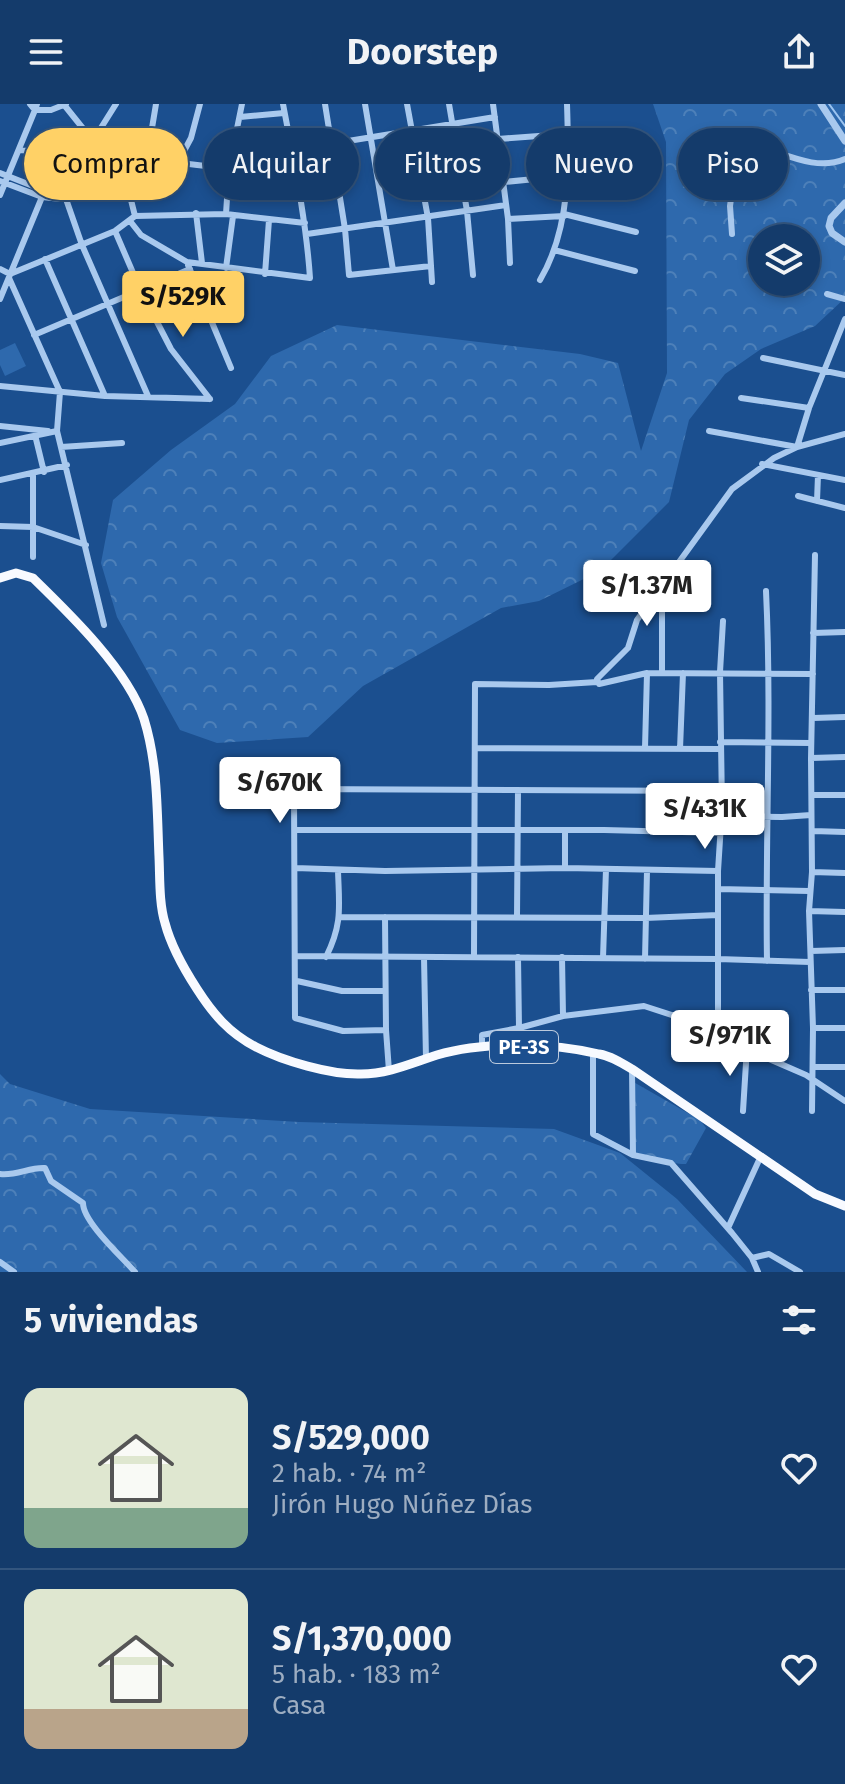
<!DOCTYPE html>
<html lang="es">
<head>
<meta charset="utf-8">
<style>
  body { margin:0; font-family:"Fira Sans",sans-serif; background:#214673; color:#f1f3f6; height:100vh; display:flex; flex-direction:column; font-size:30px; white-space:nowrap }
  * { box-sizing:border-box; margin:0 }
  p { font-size:26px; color:#9dadc1 }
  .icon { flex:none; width:44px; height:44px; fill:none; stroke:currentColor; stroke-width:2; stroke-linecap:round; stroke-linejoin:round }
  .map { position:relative; height:1168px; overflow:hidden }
  .drawer { display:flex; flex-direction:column; background:#143b6b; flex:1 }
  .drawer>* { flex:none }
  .banner { position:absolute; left:24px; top:24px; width:798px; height:72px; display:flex; gap:16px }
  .fabs { position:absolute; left:748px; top:120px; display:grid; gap:16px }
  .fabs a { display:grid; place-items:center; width:72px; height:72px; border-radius:50%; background:#143b6b; box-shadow:0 4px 12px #0003,0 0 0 2px #33557e; font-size:40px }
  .price { position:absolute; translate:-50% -68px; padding:0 18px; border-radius:8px; background:#fff; color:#222; font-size:26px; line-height:52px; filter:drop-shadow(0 2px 4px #0008) }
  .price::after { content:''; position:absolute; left:50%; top:48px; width:24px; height:18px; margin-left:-12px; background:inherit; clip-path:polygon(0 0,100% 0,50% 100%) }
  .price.on { background:#ffd166; color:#111 }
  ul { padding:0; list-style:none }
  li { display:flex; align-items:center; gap:24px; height:200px; padding:0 24px }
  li+li { border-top:2px solid #33557e }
  li span { display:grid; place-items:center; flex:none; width:224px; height:160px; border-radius:16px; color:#555 }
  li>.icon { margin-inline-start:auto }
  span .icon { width:96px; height:96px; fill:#fffc; stroke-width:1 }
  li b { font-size:34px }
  h2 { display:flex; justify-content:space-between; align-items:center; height:96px; padding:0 24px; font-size:34px }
  .pill { padding:0 28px; border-radius:36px; background:#143b6b; box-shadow:0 4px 12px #0003,0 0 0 2px #33557e; font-size:28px; line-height:72px }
  .pill.on { background:#ffd166; color:#111 }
  header { display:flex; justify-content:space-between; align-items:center; height:104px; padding:0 24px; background:#143b6b; font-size:36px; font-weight:700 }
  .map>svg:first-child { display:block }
  .forest { fill:url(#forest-crowns); fill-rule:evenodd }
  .garden { fill:#2e69ad }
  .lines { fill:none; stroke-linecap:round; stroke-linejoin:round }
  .stream { stroke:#9cc4f0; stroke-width:2 }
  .minor { stroke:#a9c9ee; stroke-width:6 }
  .tertiary { stroke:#a9c9ee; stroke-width:7 }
  .trunk { stroke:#f8faff; stroke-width:9 }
  .labels { text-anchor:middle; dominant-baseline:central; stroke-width:8; stroke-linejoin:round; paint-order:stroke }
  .shield { fill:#1b4f8f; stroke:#bbcadd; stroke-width:2 }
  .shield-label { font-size:20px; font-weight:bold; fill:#fff }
</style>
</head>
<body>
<header><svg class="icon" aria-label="menu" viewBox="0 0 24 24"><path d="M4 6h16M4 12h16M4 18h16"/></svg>Doorstep<svg class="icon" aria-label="share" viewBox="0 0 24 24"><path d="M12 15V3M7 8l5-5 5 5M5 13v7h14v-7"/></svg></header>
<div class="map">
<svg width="845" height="1168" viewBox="0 0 845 1168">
  <defs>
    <pattern id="forest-crowns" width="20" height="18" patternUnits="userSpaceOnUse" patternTransform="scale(2)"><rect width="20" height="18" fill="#2e69ad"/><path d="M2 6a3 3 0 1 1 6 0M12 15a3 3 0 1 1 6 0" fill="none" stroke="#4d80b9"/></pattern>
  </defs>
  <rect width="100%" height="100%" fill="#1b4f8f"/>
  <path class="forest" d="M653,0H845V194L815,222L761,245L725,270L689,316L669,398L600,467L539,497L501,504L363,582L308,633L217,639L180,626L117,513L101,459L113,396L171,346L235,300L271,252L337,221L580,250L618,259L641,347L667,269L666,38ZM762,134H806V178H762Z
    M0,970L10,980L90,1005L299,1018L554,1025L620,1049L677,1095L747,1168H0Z
    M630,976L700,1016L706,1024L686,1060C676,1061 643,1051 631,1047Z"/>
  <path class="garden" d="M15,239L26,262L5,272L0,261V246Z"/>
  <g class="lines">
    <path class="stream" d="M829,0L845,22"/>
    <path class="minor" d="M37,0L35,6H51L66,0
      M325,0L345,125L349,171L431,162
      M365,0L393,166
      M407,0L428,114L432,178
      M449,0L467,107L473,171
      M493,0L508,115L564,112
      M65,2L122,73
      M240,13L284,9
      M152,24L184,47
      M498,35L566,30
      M19,46L60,49L94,35L116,0
      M293,46L495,13
      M172,58L297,73
      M119,67L152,24L156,0
      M0,69L66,95L122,73L172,58L184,47L191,34L200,0
      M125,72L135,112
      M0,77L42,93L61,95
      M504,78L566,72L619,85
      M0,91L35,6L30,0
      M66,95L82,141L148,292
      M196,109L202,159
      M226,110L229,64L242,0
      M564,110L636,128
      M508,115L510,159
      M130,117L141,131L187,158L310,174C306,115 294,58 283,0
      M115,127L140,185L171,245L210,295
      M307,130L506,101
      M732,130L730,102L739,38C774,42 811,70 845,55
      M554,146L635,167
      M45,155L105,292
      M188,161L231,264
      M226,164L233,112
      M0,165L10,170L115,127L135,112L226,110L305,119
      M265,170L269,116
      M9,174L60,288L57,327L104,521
      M540,176C571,124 569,58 567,0
      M827,190L845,195
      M0,195L42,93
      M34,231L190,165
      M763,254L845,271
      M0,282L105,292L210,295
      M741,294L809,304
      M0,322L48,327
      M709,327L797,343L809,304L845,215
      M35,331L44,368
      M0,339L57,327
      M61,343L122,339
      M762,360L845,376
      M33,371V453
      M0,376L67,361
      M798,392L845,404
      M817,397L818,371
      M0,422L33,423L86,441
      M766,487C772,611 765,734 767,857
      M813,529L845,528
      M662,569V479
      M813,570L647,569L599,580L597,575L628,544L637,516L732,385L774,354L797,343L845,330
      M813,614L845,613
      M720,638L811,639
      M475,644L720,645
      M645,644L647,569
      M680,645L683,569
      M811,654L845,653
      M812,691H845
      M722,712L782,713L811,711
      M295,726H604L721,729
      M813,727L845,728
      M295,764L385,767L565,764L718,767
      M565,764V726
      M812,768L845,769
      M718,785L809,787
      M809,807L845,808
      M340,813L645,814L718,811
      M385,813L386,926L389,967
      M517,813L518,686
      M811,847L845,846
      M297,852L718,855L810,858
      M326,853C343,819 339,802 338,766
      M424,853L426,955
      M474,853L475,580L549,581L597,578
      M518,853L519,924
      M562,853L563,912
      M603,854L606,765
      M645,855L647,767
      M297,877L342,887H385
      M811,886H845
      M813,924H845
      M386,926L343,927L295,914L294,690L297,685L721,687
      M718,926V767L722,704L720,568L723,517
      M482,944V931L519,924L563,912L644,902L718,926L760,951L806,971L845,997
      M593,949V1030L633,1051L671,1059L732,1129L752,1154L758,1168
      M813,963H845
      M632,965L633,1051
      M743,1007L747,943
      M812,1007L813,924L809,807L812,768L811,654L815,451
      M0,1070C17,1072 29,1063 45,1064L51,1077L83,1099C83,1118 122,1153 135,1168
      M728,1124L760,1054
      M752,1154L769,1150L800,1168
      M0,1158L14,1168"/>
    <path class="tertiary" d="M821,0L845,37
      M845,99L831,114L829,122L832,129L845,138"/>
    <path class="trunk" d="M0,474L16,469L33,474C70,510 128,566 144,615C158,660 157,707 159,753C160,775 159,799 165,819C171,842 184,865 197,885C213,910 229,929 256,943C283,957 331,971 361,970C388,970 412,959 437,951C482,937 554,939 599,950C611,952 622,959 632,965L815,1090L845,1102"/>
  </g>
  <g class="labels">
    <rect class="shield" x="490" y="927" width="68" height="32" rx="6"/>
    <g class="shield-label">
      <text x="524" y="943">PE-3S</text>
    </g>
  </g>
</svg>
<div class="fabs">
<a><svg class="icon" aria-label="layers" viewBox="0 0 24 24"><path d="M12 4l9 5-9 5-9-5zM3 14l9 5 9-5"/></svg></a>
</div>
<b class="price on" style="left:183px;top:235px">S/529K</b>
<b class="price" style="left:647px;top:524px">S/1.37M</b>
<b class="price" style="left:280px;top:721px">S/670K</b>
<b class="price" style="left:705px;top:747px">S/431K</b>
<b class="price" style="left:730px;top:974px">S/971K</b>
<div class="banner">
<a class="pill on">Comprar</a>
<a class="pill">Alquilar</a>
<a class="pill">Filtros</a>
<a class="pill">Nuevo</a>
<a class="pill">Piso</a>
</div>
</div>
<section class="drawer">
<h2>5 viviendas<svg class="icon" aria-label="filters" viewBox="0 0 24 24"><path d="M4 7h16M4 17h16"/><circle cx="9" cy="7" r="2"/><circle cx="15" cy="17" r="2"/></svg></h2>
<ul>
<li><span style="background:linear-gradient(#dfe7d0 75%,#7fa58c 0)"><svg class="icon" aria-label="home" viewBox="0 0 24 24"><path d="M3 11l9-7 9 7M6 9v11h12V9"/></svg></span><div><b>S/529,000</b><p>2 hab. · 74 m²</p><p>Jirón Hugo Núñez Días</p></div><svg class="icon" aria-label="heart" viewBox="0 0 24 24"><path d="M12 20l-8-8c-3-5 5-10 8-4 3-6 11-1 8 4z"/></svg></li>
<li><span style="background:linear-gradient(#dfe7d0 75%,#b9a48a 0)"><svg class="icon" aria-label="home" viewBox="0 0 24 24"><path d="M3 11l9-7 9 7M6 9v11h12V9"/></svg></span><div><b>S/1,370,000</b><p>5 hab. · 183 m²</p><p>Casa</p></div><svg class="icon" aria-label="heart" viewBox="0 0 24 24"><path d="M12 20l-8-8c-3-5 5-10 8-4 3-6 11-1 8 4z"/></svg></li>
</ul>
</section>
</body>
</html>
